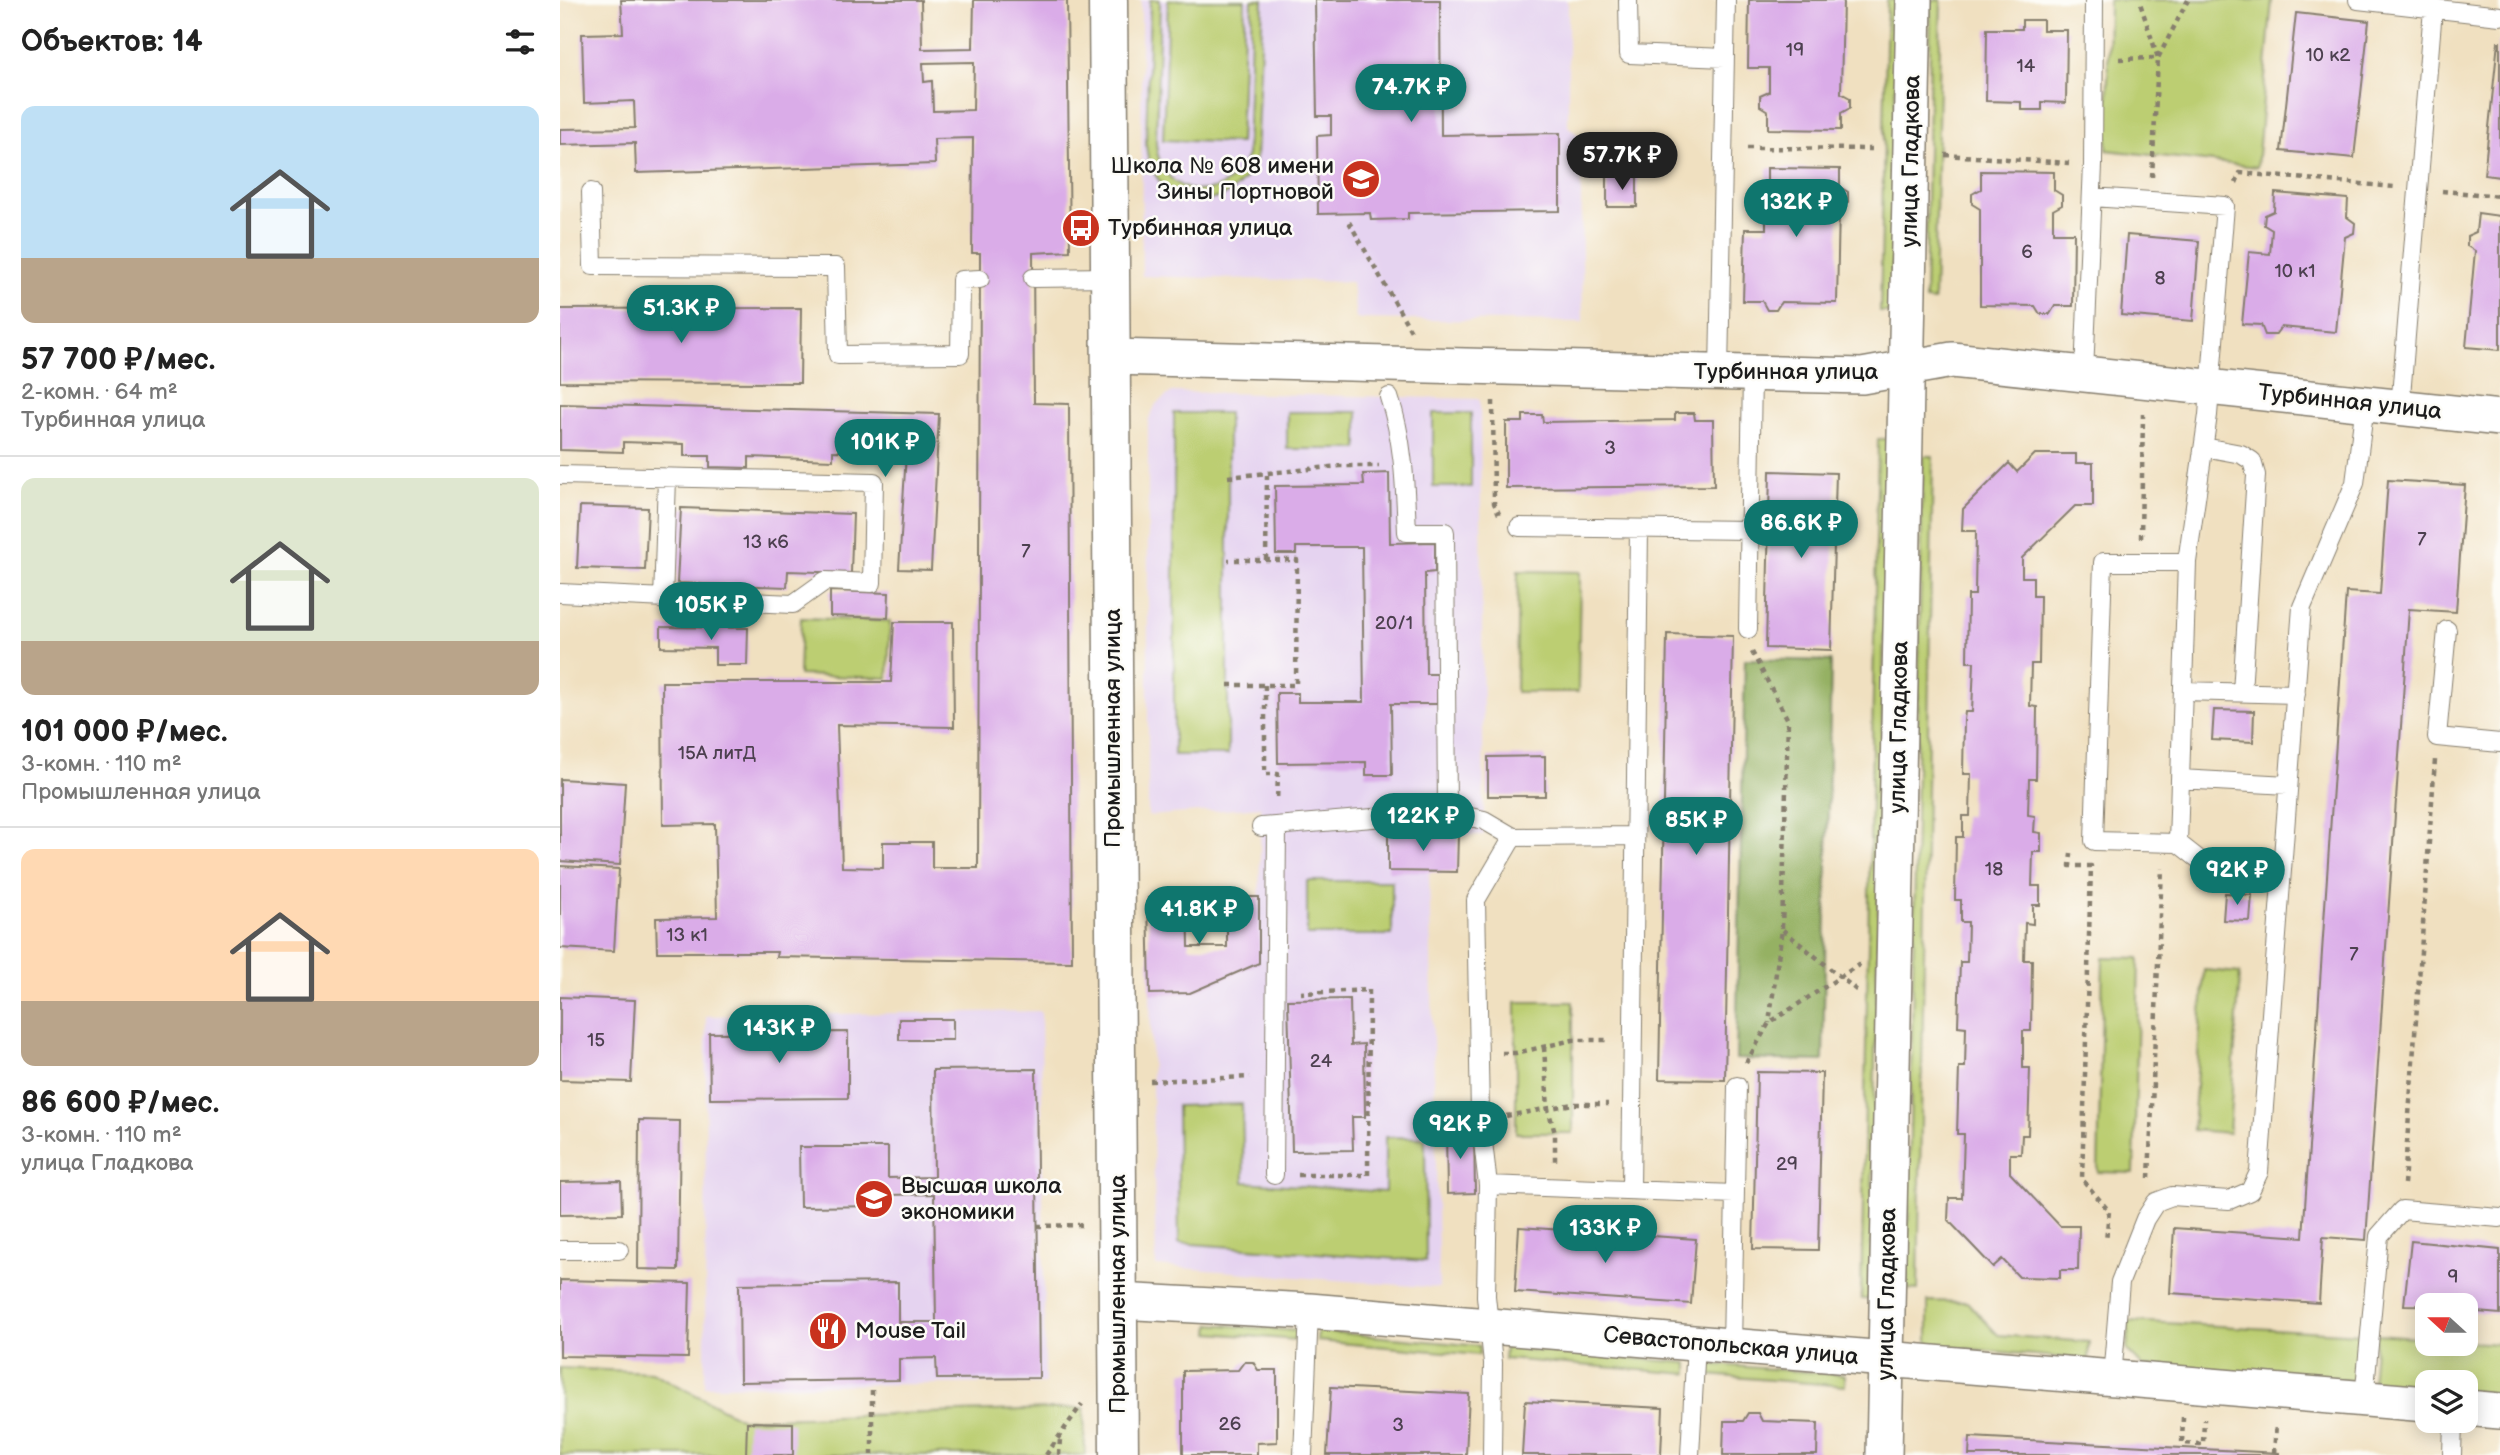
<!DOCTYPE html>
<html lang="ru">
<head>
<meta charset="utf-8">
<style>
  body { margin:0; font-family:"Balsamiq Sans",sans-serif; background:#f6f6f6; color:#222; height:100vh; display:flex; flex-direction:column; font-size:26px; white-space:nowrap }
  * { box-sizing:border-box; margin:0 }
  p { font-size:23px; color:#767676 }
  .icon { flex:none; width:38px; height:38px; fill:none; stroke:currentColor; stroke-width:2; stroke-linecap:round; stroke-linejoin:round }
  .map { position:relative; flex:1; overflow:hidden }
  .side { display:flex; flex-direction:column; background:#fff; width:560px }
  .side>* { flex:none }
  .needle { width:46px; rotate:291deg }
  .controls { position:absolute; left:1855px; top:1293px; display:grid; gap:14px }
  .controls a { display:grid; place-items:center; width:63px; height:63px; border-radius:14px; background:#fff; box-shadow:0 4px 18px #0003; font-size:35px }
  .price { position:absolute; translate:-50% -60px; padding:0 16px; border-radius:24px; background:#0f766e; color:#fff; font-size:23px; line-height:46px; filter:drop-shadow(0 2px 4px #0008) }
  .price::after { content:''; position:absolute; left:50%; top:42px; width:21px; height:16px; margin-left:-10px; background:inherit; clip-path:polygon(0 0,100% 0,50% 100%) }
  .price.active { background:#222; color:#fff }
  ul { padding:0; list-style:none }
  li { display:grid; align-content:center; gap:14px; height:371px; padding:0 21px }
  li+li { border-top:2px solid #e0e0e0 }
  li span { display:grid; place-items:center; height:217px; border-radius:14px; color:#555 }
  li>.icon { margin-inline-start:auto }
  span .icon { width:126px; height:126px; fill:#fffc; stroke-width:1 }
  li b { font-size:30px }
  h2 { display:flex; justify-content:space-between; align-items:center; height:84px; padding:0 21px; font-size:30px }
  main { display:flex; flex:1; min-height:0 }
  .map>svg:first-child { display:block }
  .built { fill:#e5d3f0 }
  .green { fill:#bcce72; stroke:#6c7547; stroke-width:2 }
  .forest { fill:#95b164; stroke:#586640; stroke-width:2 }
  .building { fill:#daace8; fill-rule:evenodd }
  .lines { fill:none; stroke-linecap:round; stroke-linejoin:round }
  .service-casing { stroke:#867e6e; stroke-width:20 }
  .minor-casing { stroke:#867e6e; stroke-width:38 }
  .tertiary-casing { stroke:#867e6e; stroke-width:41 }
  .path { stroke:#867e6e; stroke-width:4.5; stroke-dasharray:5 5; stroke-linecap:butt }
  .service { stroke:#fff; stroke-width:18 }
  .minor { stroke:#fff; stroke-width:35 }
  .tertiary { stroke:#fff; stroke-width:38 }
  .labels { text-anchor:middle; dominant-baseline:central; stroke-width:5; stroke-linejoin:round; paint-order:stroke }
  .number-label { font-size:19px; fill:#4c404f }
  .street-label { font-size:23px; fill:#1c1c1c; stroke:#fdfcf7 }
  .poi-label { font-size:23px; fill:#1c1c1c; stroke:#fdfcf7; text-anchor:start }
</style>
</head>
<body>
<main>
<section class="side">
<h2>Объектов: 14<svg class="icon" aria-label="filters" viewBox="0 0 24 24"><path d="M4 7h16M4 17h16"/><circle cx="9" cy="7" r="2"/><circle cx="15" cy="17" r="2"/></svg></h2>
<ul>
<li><span style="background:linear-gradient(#bfe0f5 70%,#b9a48a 0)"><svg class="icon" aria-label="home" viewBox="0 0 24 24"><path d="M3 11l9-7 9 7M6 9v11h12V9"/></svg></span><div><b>57 700 ₽/мес.</b><p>2-комн. · 64 m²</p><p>Турбинная улица</p></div></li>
<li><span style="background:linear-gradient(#dfe7d0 75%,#b9a48a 0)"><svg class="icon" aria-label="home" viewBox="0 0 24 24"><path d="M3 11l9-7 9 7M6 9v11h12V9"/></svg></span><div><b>101 000 ₽/мес.</b><p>3-комн. · 110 m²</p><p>Промышленная улица</p></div></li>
<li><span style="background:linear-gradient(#ffd9b3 70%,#b9a48a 0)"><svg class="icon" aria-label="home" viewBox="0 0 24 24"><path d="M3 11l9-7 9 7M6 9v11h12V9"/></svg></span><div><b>86 600 ₽/мес.</b><p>3-комн. · 110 m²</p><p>улица Гладкова</p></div></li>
</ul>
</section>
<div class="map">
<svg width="1940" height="1455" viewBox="0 0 1940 1455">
  <rect width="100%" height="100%" fill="#fdfcf7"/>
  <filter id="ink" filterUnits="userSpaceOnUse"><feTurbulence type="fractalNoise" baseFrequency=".0143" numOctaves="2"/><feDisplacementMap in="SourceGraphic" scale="14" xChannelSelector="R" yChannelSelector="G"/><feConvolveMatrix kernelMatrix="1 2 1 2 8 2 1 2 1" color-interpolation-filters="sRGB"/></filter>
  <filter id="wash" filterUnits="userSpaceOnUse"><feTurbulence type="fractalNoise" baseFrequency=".00686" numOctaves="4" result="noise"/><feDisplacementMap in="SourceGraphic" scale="28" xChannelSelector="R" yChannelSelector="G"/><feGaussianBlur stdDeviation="1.57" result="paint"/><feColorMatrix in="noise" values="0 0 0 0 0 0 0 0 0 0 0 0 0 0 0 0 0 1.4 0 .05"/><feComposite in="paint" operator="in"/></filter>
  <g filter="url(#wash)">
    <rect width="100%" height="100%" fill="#f0e0c0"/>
    <path class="built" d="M581,0H1008V126L1020,137L1023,322L796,319L792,282L582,276Z
      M612,392L920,399L924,835H898L897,872H869L879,1288L596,1266L590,994L630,993L698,963L701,807L588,816V421L596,404Z
      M481,1011L485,1383L145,1386L146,1016Z"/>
    <path class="green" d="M590,0H600L596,143C600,200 667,208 687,155L692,0H703L696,157C675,222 589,211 586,143Z
      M608,0H685L680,143L603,140Z
      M1327,0H1337L1331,312H1320Z
      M1371,0H1381L1374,301L1365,300Z
      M1549,0H1712L1697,167L1547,150Z
      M727,412H798V449H727Z
      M614,413H668V755H614Z
      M873,413H911V487H873Z
      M1318,439H1328L1310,1299H1301Z
      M1363,456H1373L1358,1290L1347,1289Z
      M958,571L1020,572L1018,692H956Z
      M241,618L330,621L328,678L239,675Z
      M747,881H832V935H747Z
      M1543,957L1579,958L1574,1173L1538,1172Z
      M1644,970L1680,973L1669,1133L1633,1130Z
      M956,1002H1013V1133H956Z
      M682,1104L684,1182L825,1192V1137L865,1138L866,1261L619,1243L617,1106Z
      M1368,1301L1407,1302L1438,1335L1529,1342L1528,1360L1368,1345Z
      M1569,1321L1800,1334L1795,1381L1583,1366L1567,1350Z
      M651,1324L737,1331L736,1340L650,1333Z
      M758,1331L920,1346L919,1355L757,1341Z
      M1816,1334L1867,1338V1344L1906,1342L1940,1344V1394L1906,1391V1382H1867V1388L1812,1384Z
      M945,1348L1128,1363V1374L944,1359Z
      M1149,1364L1285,1375V1386L1148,1375Z
      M0,1368L92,1372L182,1419L524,1408L525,1455H0Z"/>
    <path class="forest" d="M1185,659L1271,661L1263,1061L1176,1059Z"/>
    <g id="blocks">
      <path class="building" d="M61,0H361L362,49L413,48L414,0H507L510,251L473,253L474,403L509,404L512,962L216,957L217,952H97L96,918L157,917L155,824L103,825L102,682H331L334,622H393L394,727L277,725L282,867L323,868V842H372V868H418L420,253H412L413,138L374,139L375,164L76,173L75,143L0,145V129L75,128L74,101L24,103L22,34L63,33ZM414,62L413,110L373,111L372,81L364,82L363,63Z
        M755,0H880L881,135L1000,133V211L848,213V219L811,220L810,213L758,214L757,136L771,135V116H757Z
        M1189,0H1283L1281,93L1290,98V108L1281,113V130L1208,129V111L1200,106V96L1209,92V68H1188Z
        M1736,13L1809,21L1794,158L1721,151Z
        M1462,20H1483V30H1507L1506,103L1482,102V110H1461V102L1426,101L1427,29H1462Z
        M1938,42H1940V177L1924,175Z
        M1207,168L1280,169V187L1288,192V202L1279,207L1277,303L1221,302L1216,310H1207L1202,301H1183L1185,229H1206V206L1198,200V191L1207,186Z
        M1421,171L1494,172V190L1502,195V205L1493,210V233H1514L1513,306H1495L1490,314H1480L1475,306L1420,305V209L1412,204V194L1421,189Z
        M1047,176H1077V207H1047Z
        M1715,193L1788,199L1787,217L1795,223L1794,233L1785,237L1776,332L1721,327L1715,335H1705L1701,325L1682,324L1689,252L1710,254L1712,230L1704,225L1705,215L1714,211Z
        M1918,213L1940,216V350L1906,347L1915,251L1907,246V236L1916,232Z
        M1567,235L1639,241L1633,321L1561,315Z
        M241,308L240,383L0,382V309Z
        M0,404L379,414L371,570L339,569L346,453L273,451V460L189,457V468L150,467V456H124V444L63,442V452L0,450Z
        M1115,413H1134L1135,420H1153L1154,486L946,488V422H963V415H982L983,422L1115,420Z
        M1475,454H1516V463H1533V506H1515L1462,558V577H1473V596H1480L1479,664H1471L1470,706L1477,707L1476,779H1469L1468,815L1475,816L1474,832L1481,833V852H1473L1472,886H1480V905H1473V924L1465,923L1464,960H1472L1471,1031H1463V1068H1470L1468,1135H1462L1461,1154H1450V1173L1500,1226H1519L1518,1270H1500V1278L1459,1277L1442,1259L1433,1267L1388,1220L1389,1198H1402L1404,1134H1397L1399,1067H1405L1406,1027L1398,1026L1400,962H1407L1408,922H1401V900H1395L1396,837H1403V816H1410L1411,774H1403L1404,720L1405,712H1412L1414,662H1407L1408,595H1415L1416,531H1402L1403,509L1449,463L1457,472Z
        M1210,471L1276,473L1271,650L1206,648Z
        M829,473L830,543L875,542V572L865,573L866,674H877V704H831L832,775H806V762L718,763L717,693H738V702H804L802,547H736V554H716L715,486L804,485L803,474Z
        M1828,480L1905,485L1896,612L1849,609L1806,1240L1763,1237L1759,1303L1610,1293L1614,1228L1743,1237L1786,592L1820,594Z
        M20,506L88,508L85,570L17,568Z
        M121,508L293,514L291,573L228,571L227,587L117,583Z
        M270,591L329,593L328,618L270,616Z
        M101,627L188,628L187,665H155V648L101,647Z
        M1107,634L1173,636L1165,1080L1099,1079Z
        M1654,710L1694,711L1693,742L1652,740Z
        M985,756V796H928V757Z
        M0,779L65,783L60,865L0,861Z
        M828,834L898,835L897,872L828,871Z
        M0,866L59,869L54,951L0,948Z
        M1665,893L1692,895L1690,921L1663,920Z
        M628,897L629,947H667V897H699V963L630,993L590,994L588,898Z
        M0,997L75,1000L71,1082L0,1080Z
        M790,999L791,1045L804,1044L805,1117H792L793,1150L732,1151L728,1000Z
        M339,1019H393V1040H339Z
        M288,1032V1098L150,1099L149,1033Z
        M476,1069L479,1378L377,1379L376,1358L339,1359V1380L180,1382L179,1284L338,1282V1322H376L374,1194L327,1195V1206L240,1207L239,1147H328V1178L374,1177L373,1070Z
        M1197,1072L1262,1073L1258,1250L1193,1249Z
        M79,1120L120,1121L118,1270L78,1269Z
        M886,1129H914L915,1193L887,1194Z
        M61,1181L62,1214L0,1215V1182Z
        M959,1227L1136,1239L1131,1304L955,1292Z
        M1851,1241L1940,1250V1314L1906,1311V1306L1844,1305Z
        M0,1280L130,1283L128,1358L0,1356Z
        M684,1362H693L698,1370H717V1442L697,1443V1455H623V1371L678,1370Z
        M771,1387L909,1394L906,1455H767Z
        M965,1401L1103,1408L1101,1455H962Z
        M1188,1413H1198L1202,1421L1258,1423L1257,1455H1163L1164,1421H1183Z
        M187,1422L233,1423V1455H186Z
        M1410,1437L1719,1453V1455H1409Z"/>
    </g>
  </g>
  <g filter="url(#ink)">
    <use href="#blocks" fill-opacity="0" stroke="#867e6e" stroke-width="2"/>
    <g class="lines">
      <defs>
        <path id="service" d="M1068,0L1069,54L1165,58
          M1798,0L1940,16
          M31,192L33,266L276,267L278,355L400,354L401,280L420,279
          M1532,197L1665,206L1648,415L1627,562L1618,843L1534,841L1543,562H1627
          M473,278L550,277
          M1159,373L1166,0
          M1524,373L1533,165L1534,0
          M1840,408L1873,9
          M1644,447L1681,454L1692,461L1696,475L1682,692
          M0,475L314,482L312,583L265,581L233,604L0,593
          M959,527L1190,530
          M103,600L107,478
          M1188,629L1192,374
          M1887,630L1877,737L1940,743
          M1623,691L1736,694
          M1620,779L1728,785
          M887,812L924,820L953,837
          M701,827L887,812L885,532H847C845,486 844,441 829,397
          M1618,843L1660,876L1721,880
          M714,1175L717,827
          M928,1185L1175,1194
          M1071,1190L1079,529
          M0,1250H59
          M1172,1346L1177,1086
          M1552,1378L1560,1282L1585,1219L1596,1202L1612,1196L1669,1200L1690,1191L1699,1172L1742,607L1795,483L1805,404
          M1804,1399L1819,1236L1842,1210L1940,1218
          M743,1455L749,1311
          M932,1455L933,1363L926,1296L928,1185L920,1116L916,900L953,837L1075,836
          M1130,1455L1136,1343
          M1892,1455L1893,1421"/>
        <path id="minor" d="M551,357L1302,376L1392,360L1940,418
          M558,1301L749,1311L1867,1404
          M1906,1408L1940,1411
          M1324,1455L1354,0"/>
        <path id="tertiary" d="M548,0L559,1455"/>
      </defs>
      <use href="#service" class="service-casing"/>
      <use href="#minor" class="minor-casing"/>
      <use href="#tertiary" class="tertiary-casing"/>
      <path class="path" d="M1559,59L1598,58L1579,0
        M1187,148L1316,149
        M1385,155L1509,163
        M1592,177L1598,58L1628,0
        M1676,183L1680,173L1835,187
        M1882,191L1940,196
        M789,222L851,331
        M933,401L934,503L939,514
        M668,477L780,466H819
        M1581,538L1583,414
        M706,560L707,475
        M1192,652L1228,720L1222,930L1209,1023
        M668,685H736L737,560H668
        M705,685V774H718L717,801
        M1511,853L1510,866H1531L1522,1179L1549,1211L1546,1241
        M1223,930L1300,993
        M984,1047L988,1109L995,1133V1162
        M942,1053H956L1013,1040H1047
        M1186,1063L1209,1023L1300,964
        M590,1081L690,1077
        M946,1116L1013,1104H1048
        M738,1175H808L809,990L741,993
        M1589,1178L1602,868
        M1844,1184L1875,760
        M477,1226L522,1225
        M312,1390V1455
        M1623,1417L1622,1443L1643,1444L1644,1419
        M1714,1453L1716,1425
        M486,1455L522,1404
        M499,1455L500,1438"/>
      <use href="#service" class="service"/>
      <use href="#minor" class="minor"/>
      <use href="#tertiary" class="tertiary"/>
    </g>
  </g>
  <defs>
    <symbol id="school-disc" viewBox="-11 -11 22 22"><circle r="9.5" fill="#c8321e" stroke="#fdfcf7"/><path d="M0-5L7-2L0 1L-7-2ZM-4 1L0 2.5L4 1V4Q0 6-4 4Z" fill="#fff"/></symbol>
    <symbol id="bus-disc" viewBox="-11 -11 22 22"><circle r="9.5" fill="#c8321e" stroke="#fdfcf7"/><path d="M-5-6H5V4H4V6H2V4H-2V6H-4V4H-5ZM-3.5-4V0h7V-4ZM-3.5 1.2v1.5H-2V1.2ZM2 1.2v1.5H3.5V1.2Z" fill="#fff"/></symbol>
    <symbol id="university-disc" viewBox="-11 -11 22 22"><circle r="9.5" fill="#c8321e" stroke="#fdfcf7"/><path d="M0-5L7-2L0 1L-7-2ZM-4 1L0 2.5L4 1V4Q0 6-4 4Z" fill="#fff"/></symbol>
    <symbol id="restaurant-disc" viewBox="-11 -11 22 22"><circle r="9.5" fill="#c8321e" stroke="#fdfcf7"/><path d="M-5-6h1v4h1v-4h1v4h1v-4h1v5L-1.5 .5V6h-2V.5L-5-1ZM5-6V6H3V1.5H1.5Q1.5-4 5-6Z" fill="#fff"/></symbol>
  </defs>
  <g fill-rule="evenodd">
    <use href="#school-disc" x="779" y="157" width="44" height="44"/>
    <use href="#bus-disc" x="499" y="206" width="44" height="44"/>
    <use href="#university-disc" x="292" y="1177" width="44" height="44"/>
    <use href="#restaurant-disc" x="246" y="1309" width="44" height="44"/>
  </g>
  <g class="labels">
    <g class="number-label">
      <text x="1235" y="50">19</text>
      <text x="1768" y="55">10 к2</text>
      <text x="1466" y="66">14</text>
      <text x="1467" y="252">6</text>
      <text x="1735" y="271">10 к1</text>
      <text x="1600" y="278">8</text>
      <text x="1050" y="448">3</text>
      <text x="1862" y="539">7</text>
      <text x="206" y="542">13 к6</text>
      <text x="466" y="551">7</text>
      <text x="834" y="623">20/1</text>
      <text x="157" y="753">15А литД</text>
      <text x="1434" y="869">18</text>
      <text x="127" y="935">13 к1</text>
      <text x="1794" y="954">7</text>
      <text x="36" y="1040">15</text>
      <text x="761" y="1061">24</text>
      <text x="1227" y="1164">29</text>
      <text x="1893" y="1277">9</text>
      <text x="670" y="1424">26</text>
      <text x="838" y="1425">3</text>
    </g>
    <g class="street-label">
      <text transform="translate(1351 161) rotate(-89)">улица Гладкова</text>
      <text x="1226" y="372">Турбинная улица</text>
      <text transform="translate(1790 402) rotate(6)">Турбинная улица</text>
      <text transform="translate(1339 727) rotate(-89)">улица Гладкова</text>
      <text transform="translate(553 728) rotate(-90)">Промышленная улица</text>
      <text transform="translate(558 1294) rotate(-90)">Промышленная улица</text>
      <text transform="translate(1327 1294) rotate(-89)">улица Гладкова</text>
      <text transform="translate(1171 1346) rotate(5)">Севастопольская улица</text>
    </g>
    <g class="poi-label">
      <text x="774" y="166" text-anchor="end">Школа № 608 имени<tspan x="774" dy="26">Зины Портновой</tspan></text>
      <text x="548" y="228">Турбинная улица</text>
      <text x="341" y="1186">Высшая школа<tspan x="341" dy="26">экономики</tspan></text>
      <text x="295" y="1331">Mouse Tail</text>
    </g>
  </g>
</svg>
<div class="controls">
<a><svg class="needle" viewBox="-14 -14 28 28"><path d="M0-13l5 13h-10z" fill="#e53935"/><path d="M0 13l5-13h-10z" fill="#767676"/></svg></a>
<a><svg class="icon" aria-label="layers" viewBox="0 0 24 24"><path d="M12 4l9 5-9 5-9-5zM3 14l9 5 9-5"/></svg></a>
</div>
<b class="price" style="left:851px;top:124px">74.7K ₽</b>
<b class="price active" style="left:1062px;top:192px">57.7K ₽</b>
<b class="price" style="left:1236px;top:239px">132K ₽</b>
<b class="price" style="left:121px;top:345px">51.3K ₽</b>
<b class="price" style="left:325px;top:479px">101K ₽</b>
<b class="price" style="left:1241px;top:560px">86.6K ₽</b>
<b class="price" style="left:151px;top:642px">105K ₽</b>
<b class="price" style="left:863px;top:853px">122K ₽</b>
<b class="price" style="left:1136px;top:857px">85K ₽</b>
<b class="price" style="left:1677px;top:907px">92K ₽</b>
<b class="price" style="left:639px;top:946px">41.8K ₽</b>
<b class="price" style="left:219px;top:1065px">143K ₽</b>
<b class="price" style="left:900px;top:1161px">92K ₽</b>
<b class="price" style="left:1045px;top:1265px">133K ₽</b>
</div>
</main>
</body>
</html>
